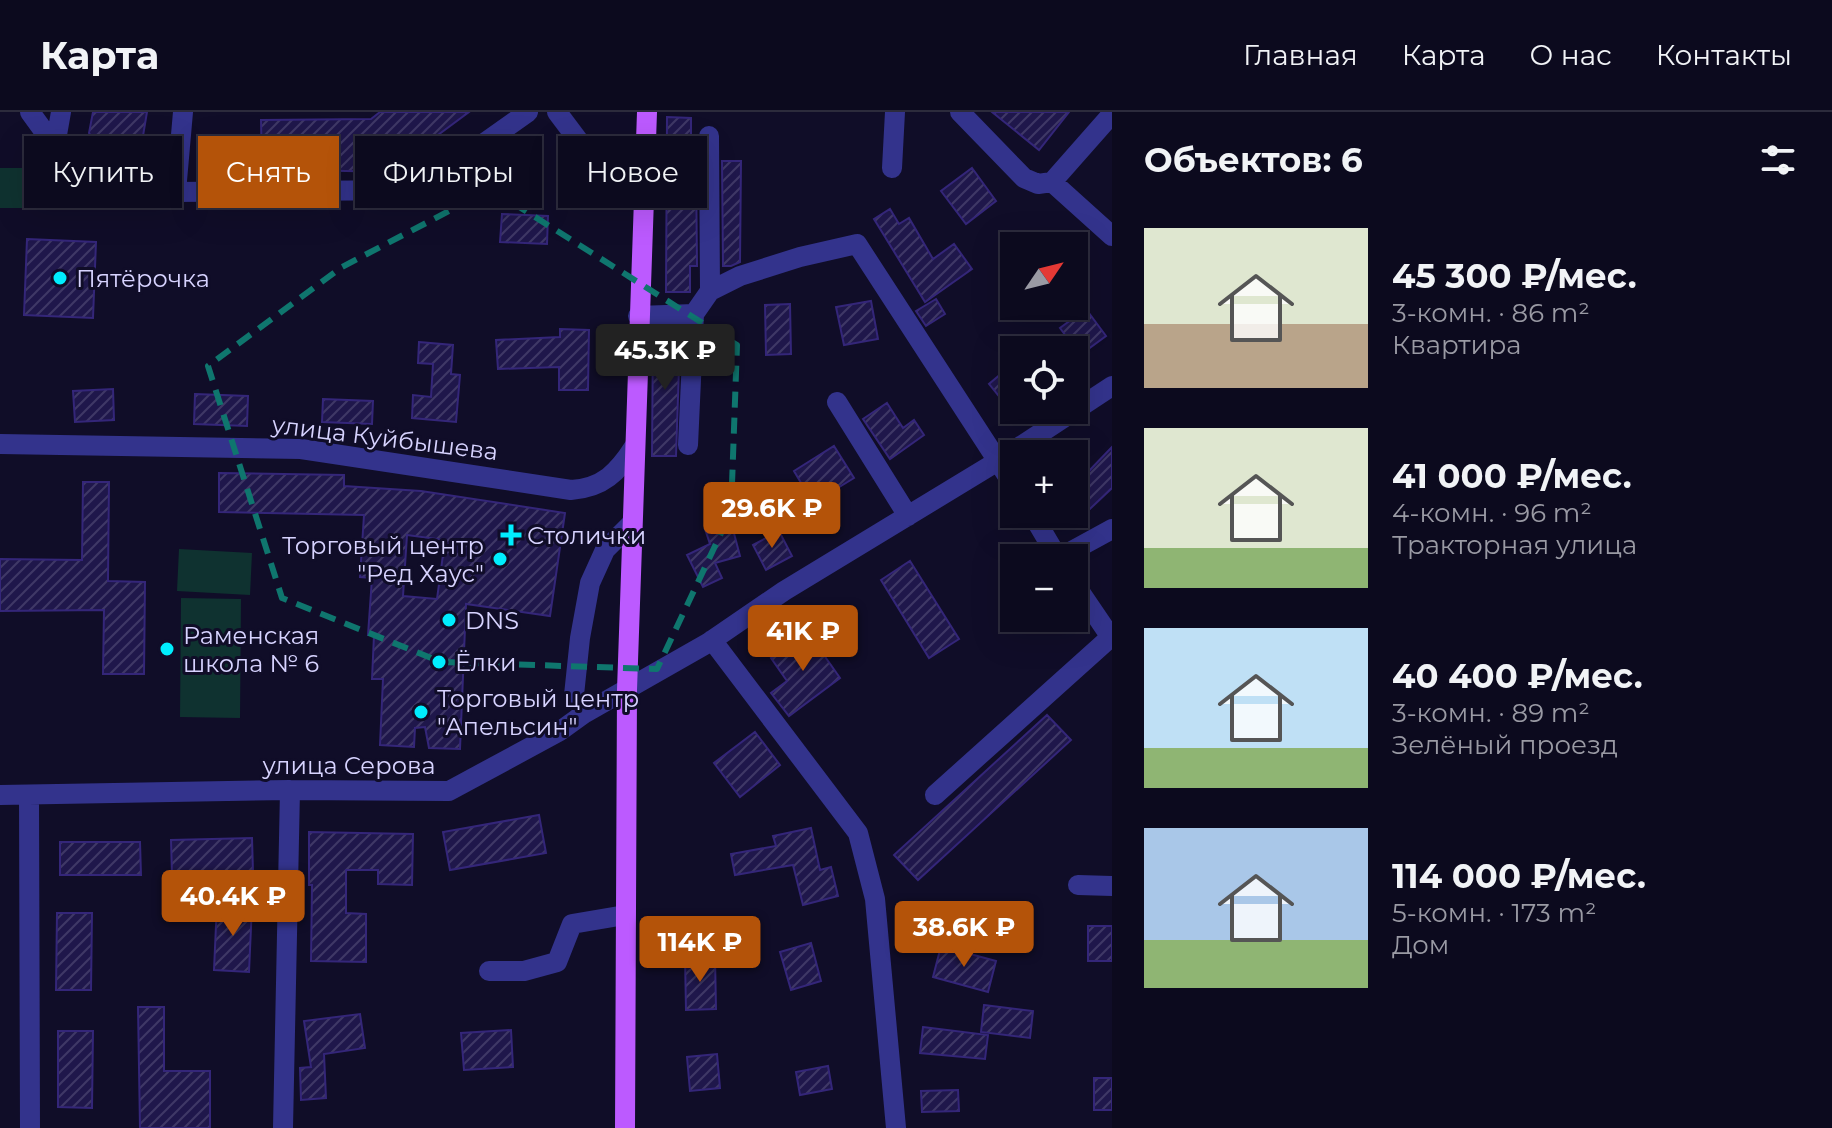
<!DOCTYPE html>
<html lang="ru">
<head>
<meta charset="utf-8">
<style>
  body { margin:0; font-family:Montserrat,sans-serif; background:#151327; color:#f1f3f6; height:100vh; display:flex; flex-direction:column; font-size:30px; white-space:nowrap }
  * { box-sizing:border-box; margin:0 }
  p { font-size:26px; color:#9a9aa4 }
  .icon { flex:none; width:44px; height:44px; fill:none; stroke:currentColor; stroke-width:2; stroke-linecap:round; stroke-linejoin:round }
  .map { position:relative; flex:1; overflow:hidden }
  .panel { display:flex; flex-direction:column; background:#0c0a1e; width:720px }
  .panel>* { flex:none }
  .hud { position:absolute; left:24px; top:24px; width:760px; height:72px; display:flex; gap:16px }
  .needle { width:52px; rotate:55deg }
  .fabs { position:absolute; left:1000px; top:120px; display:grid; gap:16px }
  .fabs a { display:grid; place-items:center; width:88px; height:88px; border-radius:0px; background:#0c0a1e; box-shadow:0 8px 32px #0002,0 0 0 2px #2c2b3c; font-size:40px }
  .price { position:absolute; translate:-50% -68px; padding:0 18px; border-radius:8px; background:#b45309; color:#fff; font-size:26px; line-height:52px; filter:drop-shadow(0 2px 4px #0008) }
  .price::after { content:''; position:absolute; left:50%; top:48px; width:24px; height:18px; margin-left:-12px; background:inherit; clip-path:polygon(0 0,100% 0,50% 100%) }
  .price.active { background:#222; color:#fff }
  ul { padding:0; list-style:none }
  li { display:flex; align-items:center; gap:24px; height:200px; padding:0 32px }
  li span { display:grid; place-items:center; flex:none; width:224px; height:160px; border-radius:0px; color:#555 }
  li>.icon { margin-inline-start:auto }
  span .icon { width:96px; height:96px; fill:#fffc; stroke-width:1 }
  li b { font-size:34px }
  h2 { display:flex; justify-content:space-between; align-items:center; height:96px; padding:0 32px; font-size:34px }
  .pill { padding:0 28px; border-radius:0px; background:#0c0a1e; box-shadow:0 8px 32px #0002,0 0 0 2px #2c2b3c; font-size:28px; line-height:72px }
  .pill.active { background:#b45309; color:#fff }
  header { display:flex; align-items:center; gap:48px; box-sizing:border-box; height:112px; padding:0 40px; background:#0c0a1e; border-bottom:2px solid #2c2b3c }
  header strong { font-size:38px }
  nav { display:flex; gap:44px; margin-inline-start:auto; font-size:28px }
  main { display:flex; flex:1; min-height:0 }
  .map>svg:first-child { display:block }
  .pitch { fill:#0f3230 }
  .building { fill:url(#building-hatch); stroke:#342679; stroke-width:2; fill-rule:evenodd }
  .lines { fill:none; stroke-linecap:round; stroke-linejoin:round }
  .minor { stroke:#33338c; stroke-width:20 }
  .major { stroke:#bc5aff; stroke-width:20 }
  .marked { fill:none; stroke:#0f766e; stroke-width:6; stroke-dasharray:16 10; stroke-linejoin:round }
  .poi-dot { fill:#00edfe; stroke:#100d28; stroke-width:3 }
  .labels { text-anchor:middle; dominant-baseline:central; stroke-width:6; stroke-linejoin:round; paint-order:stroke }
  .poi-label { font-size:24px; fill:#d7d3ff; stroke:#100d28; text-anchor:start }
  .street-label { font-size:24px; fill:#d7d3ff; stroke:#100d28 }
</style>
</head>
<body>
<header>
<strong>Карта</strong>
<nav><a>Главная</a><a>Карта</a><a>О нас</a><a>Контакты</a></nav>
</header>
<main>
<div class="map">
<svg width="1112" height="1016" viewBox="0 0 1112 1016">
  <defs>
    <pattern id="building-hatch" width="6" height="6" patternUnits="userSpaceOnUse" patternTransform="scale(2)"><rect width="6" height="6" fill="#1f174b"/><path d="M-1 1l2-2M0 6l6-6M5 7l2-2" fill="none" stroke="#3f3866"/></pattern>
  </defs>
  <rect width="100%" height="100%" fill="#100d28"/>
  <path class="pitch" d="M0,56H23V96H0Z
    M179,437L252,441L250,483L177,479Z
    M181,486L241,487L240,606L180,605Z"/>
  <path class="building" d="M93,0H147L143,24L129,53L113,55L89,21Z
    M380,0H469L388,60L262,57L261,8L371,7Z
    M992,0H1069L1039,38Z
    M667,5L691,6V49H696L697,154H690V180H666Z
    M722,49H741L740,150L731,154H723Z
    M972,56L996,89L966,112L941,79Z
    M890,97L899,112L909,106L933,147L954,132L972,157L925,190L874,107Z
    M502,102L548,104L547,132L500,130Z
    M27,127L96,130L93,206L24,203Z
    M936,187L945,202L926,214L916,199Z
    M871,189L878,227L844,233L836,195Z
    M790,192L791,242L766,243L765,193Z
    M1086,197L1106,224L1080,243L1060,216Z
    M653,216H677L679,256L676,344H652Z
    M560,217L589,218L588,278H559V255L498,257L496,228L560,225Z
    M419,230L453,233L451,262L460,263L456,310L412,306L413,283L431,285L433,252L418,251Z
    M1014,251V303L989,272Z
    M113,277L114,308L75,310L73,279Z
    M195,282L248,284L247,314L194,312Z
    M323,287L373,289L372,312L322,310Z
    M887,291L903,316L914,308L924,323L890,347L863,307Z
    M834,334L854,366L813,391L794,359Z
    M1112,335V376L1074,412V347L1087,361Z
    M219,361L344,363V374L421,379L565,401L550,504L466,492L460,637L429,636L425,615L415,616L414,635L380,633L383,567H372L374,523H368L372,466L360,465L364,403L219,400ZM407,423L445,428L437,487L403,484Z
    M83,370H109L108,469L145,470L144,562H103L104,498L0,499V447L82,448Z
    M731,410L740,444L715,451L722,466L703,475L687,443L710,432L705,417Z
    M779,419L792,444L766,458L753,433Z
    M910,449L959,527L929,546L881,468Z
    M812,518L823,533L819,536L840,566L789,604L771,581L787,569L771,546Z
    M1047,603L1071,628L918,768L894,743Z
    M755,620L780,653L740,685L714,651Z
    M539,703L546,741L450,758L443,720Z
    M811,716L820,758L831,755L838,784L803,793L793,753L735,763L731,742L776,734L773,724Z
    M309,720L413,722L412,773L378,772V758H346V801L366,802V850L311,849L312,773H309Z
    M252,726L253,760L172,762L171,728Z
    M60,730H140L141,763H60Z
    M217,791L252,793L249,860L214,858Z
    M57,801H92L91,878H56Z
    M1088,814H1112V849H1088Z
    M811,831L821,869L791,878L780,840Z
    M941,834L996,849L988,880L933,865Z
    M715,845L716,897L686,898L685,846Z
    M984,893L1033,899L1030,926L981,920Z
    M138,895H164V959H210V1016H140Z
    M360,902L365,936L324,942L326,986L301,988L300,956L311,955L304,909Z
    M923,915L988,923L985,947L920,941Z
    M511,918L513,955L464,958L461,921Z
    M58,919H93L92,996L58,995Z
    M717,942L720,976L690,979L687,945Z
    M828,954L832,977L800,983L796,960Z
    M1094,966H1112V998H1094Z
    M958,978L959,999L922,1000L921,979Z"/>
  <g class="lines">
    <path class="minor" d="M30,0L83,73L96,80H176L183,0
      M557,0L581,32L645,43
      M960,0L1024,66L1038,72L1052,70L1112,2
      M709,24L710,179
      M55,34L61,0
      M892,56L895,0
      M1052,70L1112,124
      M176,80L418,78L528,0
      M638,204L694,202
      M837,290L908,404
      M0,332L301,337L571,378C603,376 618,360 634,335
      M688,333L694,202L710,179L740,164L800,145L857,132L1014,374
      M1032,402L1058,446
      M1059,446L1112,417
      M1074,471L1112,527
      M712,528L858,721L875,787L896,1016
      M585,601L574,583L580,526L590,471L605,438L632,411
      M0,683L290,678L449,679L560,619L585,601L708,531L784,479L998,349L1112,274
      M935,683L1112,524
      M29,684L30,1016
      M1078,773L1112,774
      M489,859H524L557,850L572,812L625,803
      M283,1016L290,678"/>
    <path class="major" d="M625,1016L627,578L647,0"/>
  </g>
  <path class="marked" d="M491,77L737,233L731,400L657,557L441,550L282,486L208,254L342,155Z"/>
  <g class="poi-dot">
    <circle cx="60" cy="166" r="8"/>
    <path d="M507 411h8v8h8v8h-8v8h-8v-8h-8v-8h8z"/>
    <circle cx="500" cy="447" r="8"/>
    <circle cx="449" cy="508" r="8"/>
    <circle cx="167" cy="537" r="8"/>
    <circle cx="439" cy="550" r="8"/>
    <circle cx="421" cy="600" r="8"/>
  </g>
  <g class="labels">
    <g class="poi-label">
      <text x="76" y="166">Пятёрочка</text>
      <text x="527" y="423">Столички</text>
      <text x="484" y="433" text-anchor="end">Торговый центр<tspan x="484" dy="28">"Ред Хаус"</tspan></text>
      <text x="465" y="508">DNS</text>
      <text x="183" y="523">Раменская<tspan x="183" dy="28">школа № 6</tspan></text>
      <text x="455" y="550">Ёлки</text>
      <text x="437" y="586">Торговый центр<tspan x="437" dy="28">"Апельсин"</tspan></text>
    </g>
    <g class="street-label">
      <text transform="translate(385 326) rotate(7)">улица Куйбышева</text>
      <text x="349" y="653">улица Серова</text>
    </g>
  </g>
</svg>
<div class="fabs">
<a><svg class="needle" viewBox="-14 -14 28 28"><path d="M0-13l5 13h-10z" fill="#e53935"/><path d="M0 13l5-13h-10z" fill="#9a9aa4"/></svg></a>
<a><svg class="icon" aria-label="locate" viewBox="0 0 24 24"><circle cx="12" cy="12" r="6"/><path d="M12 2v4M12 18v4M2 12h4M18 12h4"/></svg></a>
<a>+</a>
<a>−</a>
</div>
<b class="price active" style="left:665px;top:280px">45.3K ₽</b>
<b class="price" style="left:772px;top:438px">29.6K ₽</b>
<b class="price" style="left:803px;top:561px">41K ₽</b>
<b class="price" style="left:233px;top:826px">40.4K ₽</b>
<b class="price" style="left:964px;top:857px">38.6K ₽</b>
<b class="price" style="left:700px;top:872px">114K ₽</b>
<div class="hud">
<a class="pill">Купить</a>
<a class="pill active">Снять</a>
<a class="pill">Фильтры</a>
<a class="pill">Новое</a>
</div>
</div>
<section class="panel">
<h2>Объектов: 6<svg class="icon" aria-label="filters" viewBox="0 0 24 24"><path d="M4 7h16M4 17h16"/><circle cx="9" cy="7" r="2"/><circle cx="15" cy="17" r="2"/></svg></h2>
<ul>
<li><span style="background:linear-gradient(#dfe7d0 60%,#b9a48a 0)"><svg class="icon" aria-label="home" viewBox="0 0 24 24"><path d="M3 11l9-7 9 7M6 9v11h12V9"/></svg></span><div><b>45 300 ₽/мес.</b><p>3-комн. · 86 m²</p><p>Квартира</p></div></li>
<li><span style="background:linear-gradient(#dfe7d0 75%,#8fb573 0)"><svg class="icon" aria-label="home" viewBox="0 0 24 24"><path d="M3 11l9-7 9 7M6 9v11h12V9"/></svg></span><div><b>41 000 ₽/мес.</b><p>4-комн. · 96 m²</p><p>Тракторная улица</p></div></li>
<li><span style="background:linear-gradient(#bfe0f5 75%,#8fb573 0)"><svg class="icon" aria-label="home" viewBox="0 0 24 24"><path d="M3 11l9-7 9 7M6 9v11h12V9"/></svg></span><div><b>40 400 ₽/мес.</b><p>3-комн. · 89 m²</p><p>Зелёный проезд</p></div></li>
<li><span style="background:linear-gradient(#a9c7e8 70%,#8fb573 0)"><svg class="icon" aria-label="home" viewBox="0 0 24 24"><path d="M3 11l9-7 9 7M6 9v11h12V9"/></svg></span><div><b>114 000 ₽/мес.</b><p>5-комн. · 173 m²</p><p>Дом</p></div></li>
</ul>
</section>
</main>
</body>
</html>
